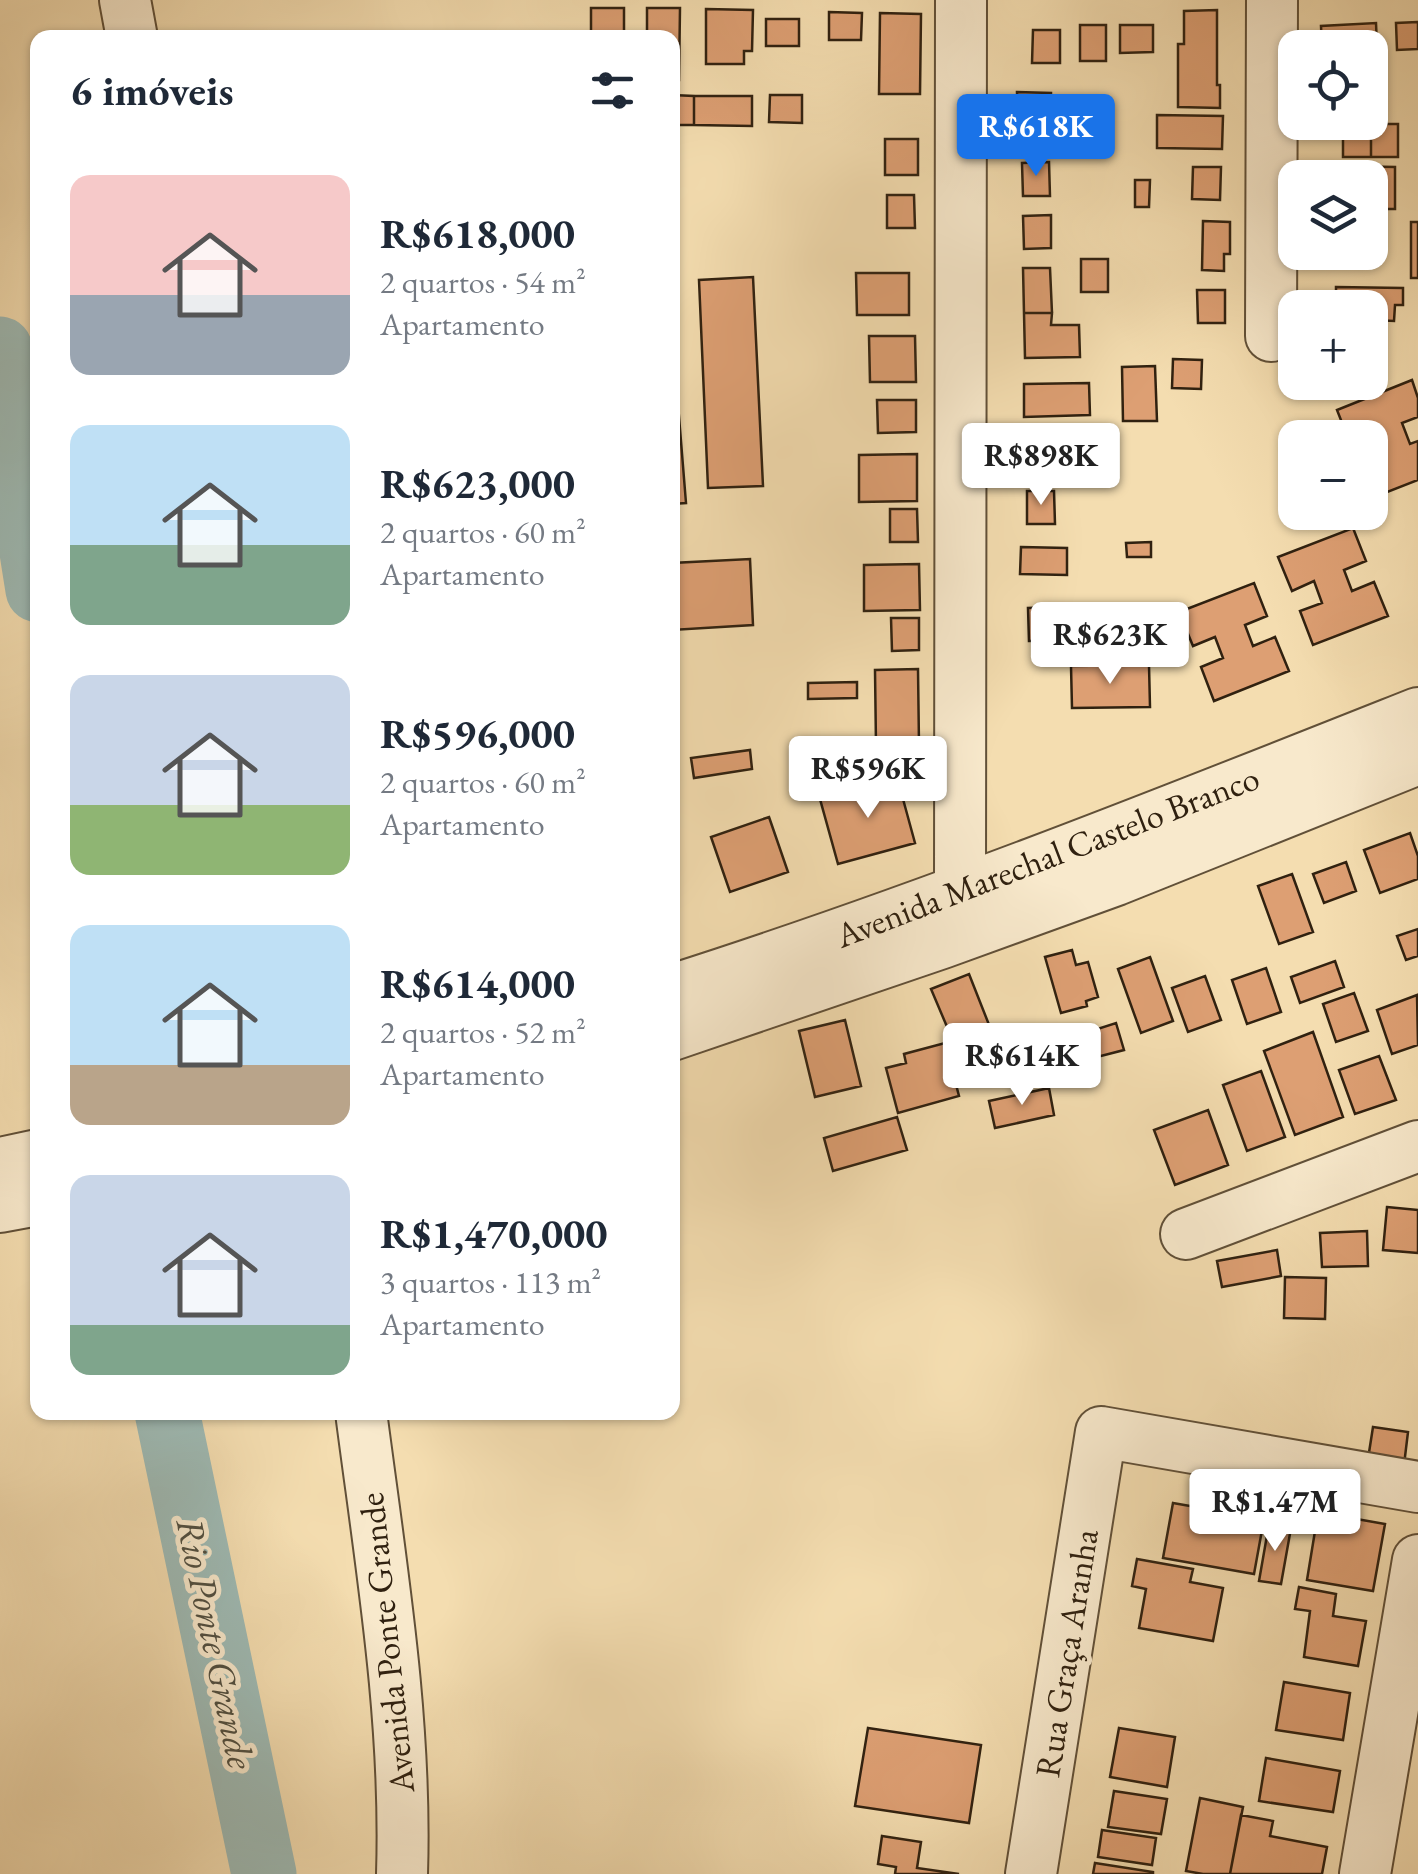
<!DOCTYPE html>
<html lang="pt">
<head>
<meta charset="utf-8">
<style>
  body { margin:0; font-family:"EB Garamond",serif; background:#f2f2f3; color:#1f2937; height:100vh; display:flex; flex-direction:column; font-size:38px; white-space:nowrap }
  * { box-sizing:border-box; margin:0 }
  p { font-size:32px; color:#747a83 }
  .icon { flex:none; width:55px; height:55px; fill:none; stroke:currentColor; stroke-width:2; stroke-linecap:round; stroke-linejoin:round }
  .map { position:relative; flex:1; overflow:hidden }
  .drawer { position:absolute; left:30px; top:30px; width:650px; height:1390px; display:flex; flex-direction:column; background:#fff; border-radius:20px; box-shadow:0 2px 8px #0004 }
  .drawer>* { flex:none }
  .tools { position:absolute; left:1278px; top:30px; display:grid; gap:20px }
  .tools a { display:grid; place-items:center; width:110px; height:110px; border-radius:20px; background:#fff; box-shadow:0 2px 8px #0004; font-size:50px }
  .price { position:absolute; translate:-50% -85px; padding:0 22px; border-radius:10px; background:#fff; color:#222; font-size:32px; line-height:65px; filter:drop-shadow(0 2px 5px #0008) }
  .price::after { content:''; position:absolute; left:50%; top:60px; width:30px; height:22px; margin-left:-15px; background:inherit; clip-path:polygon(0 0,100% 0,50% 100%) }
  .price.current { background:#1a73e8; color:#fff }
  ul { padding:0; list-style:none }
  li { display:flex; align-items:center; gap:30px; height:250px; padding:0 40px }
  li span { display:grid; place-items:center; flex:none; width:280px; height:200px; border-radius:20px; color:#555 }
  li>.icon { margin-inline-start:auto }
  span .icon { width:120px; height:120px; fill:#fffc; stroke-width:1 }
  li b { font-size:42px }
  h2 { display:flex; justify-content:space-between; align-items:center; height:120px; padding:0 40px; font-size:42px }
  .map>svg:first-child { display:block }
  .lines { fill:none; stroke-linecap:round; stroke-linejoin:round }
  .river { stroke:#9ebab4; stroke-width:65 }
  .building { fill:#dd9f73; stroke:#302110; stroke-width:2.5 }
  .minor-casing { stroke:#615038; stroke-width:54 }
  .minor { stroke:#f8e9cc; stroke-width:50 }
  .labels { text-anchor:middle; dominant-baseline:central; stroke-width:10; stroke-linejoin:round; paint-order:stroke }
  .street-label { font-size:35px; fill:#302110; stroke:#f8e9cc }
  .water-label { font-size:38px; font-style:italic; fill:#514f41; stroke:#f8e9cc }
</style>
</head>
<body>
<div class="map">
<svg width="1418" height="1874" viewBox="0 0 1418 1874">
  <rect width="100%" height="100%" fill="#f4ddb0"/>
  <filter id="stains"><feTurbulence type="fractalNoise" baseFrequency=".002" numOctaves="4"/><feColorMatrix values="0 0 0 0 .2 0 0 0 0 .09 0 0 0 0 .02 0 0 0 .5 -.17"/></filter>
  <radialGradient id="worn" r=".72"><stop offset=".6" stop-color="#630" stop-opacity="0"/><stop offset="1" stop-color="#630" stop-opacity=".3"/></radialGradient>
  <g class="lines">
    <path class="river" d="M0,349L38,590
      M167,1412L264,1874"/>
  </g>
  <path class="building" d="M591,8H624V38H591Z
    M647,8H680L679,80H672V38H638V35H647Z
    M706,9L753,10L752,51H744V64H706Z
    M1217,10V85H1220V108L1178,107V44H1184V11Z
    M829,12L862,13L861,40H829Z
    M880,13L921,14L920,94H879Z
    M766,19H799V46H766Z
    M1418,22V49L1397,50L1396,23Z
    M1376,23L1378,72L1370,73V48H1322L1321,26Z
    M1080,25H1106V61H1080Z
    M1120,25H1153V52L1120,53Z
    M1033,30H1060V63H1032Z
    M1017,92L1051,93V125H1018Z
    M672,95L694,96V125H672Z
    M770,95H802V123L769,122Z
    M694,96H752V126L694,125Z
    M1157,115L1223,116L1222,149L1157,148Z
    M1343,124H1371V157H1343Z
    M1371,124H1398V157H1371Z
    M885,139H918V175H885Z
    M1049,162L1050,196H1023L1022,163Z
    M1341,166L1395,167V209H1370V178H1340Z
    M1193,167H1221L1220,200L1192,199Z
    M1135,180H1150L1149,207H1135Z
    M887,195H914L915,228H887Z
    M1051,215V248L1024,249L1023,216Z
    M1203,221L1230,222V254H1224V271L1202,270Z
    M1411,222H1418V278H1411Z
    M1370,229H1382L1381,261H1341V252H1370Z
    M1081,259H1108V292H1081Z
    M1023,268H1050L1052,313H1024Z
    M856,273H909V315H857Z
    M753,277L763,486L708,488L699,280Z
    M1336,287L1403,288V305H1395L1394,321L1373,320V333L1370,334V308H1343V304L1336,303Z
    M1197,290H1225V323H1198Z
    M1024,313H1052L1051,325H1079L1080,357L1025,358Z
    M672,330L686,503L672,504Z
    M869,336H915L916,382H870Z
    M1173,359L1202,360L1201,389L1172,388Z
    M1155,366L1157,421H1123L1122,367Z
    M1412,380L1418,398V417L1402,423L1410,444L1418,441V480L1372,498L1370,460L1380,456L1372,435L1366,438H1348L1337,410Z
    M1089,383L1090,415L1024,417V384Z
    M877,400H916V432L878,433Z
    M1090,433L1091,466L1025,467V434Z
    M917,454V501L859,502V455Z
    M1027,491H1054L1055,524H1027Z
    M890,509H917L918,542H890Z
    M1353,528L1366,561L1344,570L1352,591L1374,582L1388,616L1313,645L1300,611L1322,603L1314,581L1292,591L1278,557Z
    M1151,542V557H1127L1126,543Z
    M1021,547L1067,548V575L1020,574Z
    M750,559L753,625L672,630V563Z
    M919,564L920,610L864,611V565Z
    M1254,583L1267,616L1245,625L1253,646L1275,637L1289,671L1214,701L1201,667L1223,658L1215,637L1193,646L1179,612Z
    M1089,606V640L1029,641L1028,608Z
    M891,618H919V650L892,651Z
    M1149,665L1150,707L1072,708L1071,666Z
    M918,669L919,745L876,746L875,670Z
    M857,682V698L808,699V683Z
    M750,750L752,769L694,778L691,758Z
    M897,777L915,843L838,864L820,799Z
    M769,817L788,872L730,892L711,837Z
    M1410,833L1418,856V879L1380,893L1364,850Z
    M1346,862L1356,891L1324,903L1313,874Z
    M1292,874L1313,932L1279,944L1258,886Z
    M1418,929V956L1406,960L1397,936Z
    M1072,950L1076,965L1088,962L1098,997L1086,1001L1087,1006L1061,1013L1045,957Z
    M1150,957L1173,1021L1141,1033L1118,969Z
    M1335,961L1344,987L1300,1003L1291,977Z
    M1266,968L1281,1012L1247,1024L1232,980Z
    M969,974L995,1040L959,1055L931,989Z
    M1205,976L1221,1020L1188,1032L1172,988Z
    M1354,993L1368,1031L1336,1042L1323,1004Z
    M1417,995L1418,1045L1392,1054L1377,1010Z
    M845,1020L861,1086L815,1097L799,1031Z
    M1116,1023L1124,1050L1097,1057L1091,1031Z
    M1313,1032L1343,1117L1295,1135L1264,1051Z
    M945,1043L959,1096L898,1113L886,1068L906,1063L904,1054Z
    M1379,1056L1396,1100L1355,1114L1339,1070Z
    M1261,1071L1285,1137L1247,1151L1223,1085Z
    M1049,1088L1054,1115L995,1128L989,1101Z
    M1208,1110L1228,1165L1175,1185L1154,1130Z
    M897,1117L907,1150L833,1171L824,1138Z
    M1387,1207L1418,1210V1253L1383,1250Z
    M1367,1231L1368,1266L1322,1267L1320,1233Z
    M1277,1250L1281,1276L1222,1287L1217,1261Z
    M1285,1277L1326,1278L1325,1319L1284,1318Z
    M1373,1427L1408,1432L1404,1465L1368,1459Z
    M1173,1503L1264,1519L1254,1574L1163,1558Z
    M1334,1515L1385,1524L1373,1591L1307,1580L1316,1525L1332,1528Z
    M1269,1524L1291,1528L1281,1584L1259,1581Z
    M1137,1559L1193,1569L1190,1582L1223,1588L1213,1641L1139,1628L1146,1589L1132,1586Z
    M1299,1587L1336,1594L1333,1616L1366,1621L1358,1666L1304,1657L1310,1611L1295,1609Z
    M1284,1682L1350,1693L1343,1740L1276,1730Z
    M868,1728L981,1745L969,1823L855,1806Z
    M1119,1728L1175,1737L1167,1787L1110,1777Z
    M1266,1758L1340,1771L1333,1812L1259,1801Z
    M1114,1791L1167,1799L1161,1834L1108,1827Z
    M1200,1798L1243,1807L1230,1874H1203L1186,1871Z
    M1241,1815L1273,1821L1270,1836L1327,1847L1322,1874H1230Z
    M1102,1830L1156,1838L1152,1865L1098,1857Z
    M882,1836L921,1842L917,1868L959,1874H895L896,1867L878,1864Z
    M1095,1863L1153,1872V1874H1093Z"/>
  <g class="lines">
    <defs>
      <path id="minor" d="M125,0L132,38
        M1271,336L1272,0
        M942,943L960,891L961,0
        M672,990C926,909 1171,811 1418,713
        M672,1035L942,943L1116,880L1418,759
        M0,1163L38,1155
        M0,1207L38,1200
        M1186,1234L1418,1146
        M361,1412C381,1566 407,1719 402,1874
        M1031,1874L1101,1432L1418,1487
        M1365,1874L1418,1560"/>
    </defs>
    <use href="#minor" class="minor-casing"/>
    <use href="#minor" class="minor"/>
  </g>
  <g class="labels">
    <g class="street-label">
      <text transform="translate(1047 856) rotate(-21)">Avenida Marechal Castelo Branco</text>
      <text transform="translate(386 1643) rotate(-96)">Avenida Ponte Grande</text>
      <text transform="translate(1066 1653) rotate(-81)">Rua Graça Aranha</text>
    </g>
    <g class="water-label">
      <text transform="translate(216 1643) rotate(78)">Rio Ponte Grande</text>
    </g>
  </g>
  <rect width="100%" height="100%" filter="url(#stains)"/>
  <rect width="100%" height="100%" fill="url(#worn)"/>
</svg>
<div class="tools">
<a><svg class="icon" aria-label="locate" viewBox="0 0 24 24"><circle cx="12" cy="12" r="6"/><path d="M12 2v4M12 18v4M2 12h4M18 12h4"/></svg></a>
<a><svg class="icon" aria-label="layers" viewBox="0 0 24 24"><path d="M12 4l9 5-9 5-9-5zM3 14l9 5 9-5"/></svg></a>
<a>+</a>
<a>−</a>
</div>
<b class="price current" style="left:1036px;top:179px">R$618K</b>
<b class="price" style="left:1041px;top:508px">R$898K</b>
<b class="price" style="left:1110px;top:687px">R$623K</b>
<b class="price" style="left:868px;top:821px">R$596K</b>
<b class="price" style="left:1022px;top:1108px">R$614K</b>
<b class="price" style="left:1275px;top:1554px">R$1.47M</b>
<section class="drawer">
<h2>6 imóveis<svg class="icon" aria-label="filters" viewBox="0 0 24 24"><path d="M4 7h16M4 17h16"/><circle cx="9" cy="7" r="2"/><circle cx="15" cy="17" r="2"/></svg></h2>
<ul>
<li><span style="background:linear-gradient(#f6c9c9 60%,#9aa5b1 0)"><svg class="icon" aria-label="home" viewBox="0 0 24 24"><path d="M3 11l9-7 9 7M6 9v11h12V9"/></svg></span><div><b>R$618,000</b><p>2 quartos · 54 m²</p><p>Apartamento</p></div></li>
<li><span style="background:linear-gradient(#bfe0f5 60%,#7fa58c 0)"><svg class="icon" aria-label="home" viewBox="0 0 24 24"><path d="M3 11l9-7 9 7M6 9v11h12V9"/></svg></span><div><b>R$623,000</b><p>2 quartos · 60 m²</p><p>Apartamento</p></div></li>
<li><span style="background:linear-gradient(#c9d6e8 65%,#8fb573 0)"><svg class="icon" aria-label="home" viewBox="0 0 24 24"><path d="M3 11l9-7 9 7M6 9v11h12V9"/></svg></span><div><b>R$596,000</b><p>2 quartos · 60 m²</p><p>Apartamento</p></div></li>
<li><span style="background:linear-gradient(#bfe0f5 70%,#b9a48a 0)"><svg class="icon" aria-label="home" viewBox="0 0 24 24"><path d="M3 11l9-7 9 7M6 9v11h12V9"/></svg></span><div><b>R$614,000</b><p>2 quartos · 52 m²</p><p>Apartamento</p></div></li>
<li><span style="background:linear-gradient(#c9d6e8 75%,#7fa58c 0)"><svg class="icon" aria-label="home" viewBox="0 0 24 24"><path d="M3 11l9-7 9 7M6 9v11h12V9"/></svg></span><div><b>R$1,470,000</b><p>3 quartos · 113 m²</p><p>Apartamento</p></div></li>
</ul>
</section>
</div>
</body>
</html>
